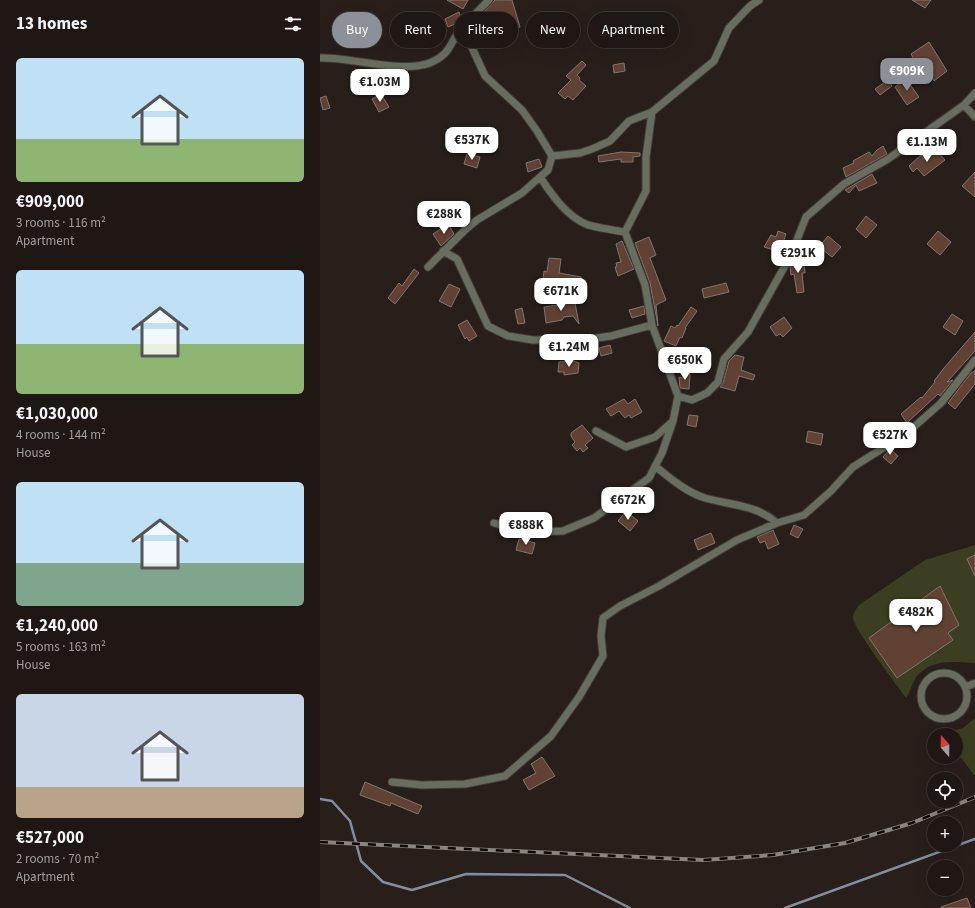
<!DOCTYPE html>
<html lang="en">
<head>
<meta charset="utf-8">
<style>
  body { margin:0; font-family:"Source Sans 3",sans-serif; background:#26201d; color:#f1f3f6; height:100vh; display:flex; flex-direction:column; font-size:15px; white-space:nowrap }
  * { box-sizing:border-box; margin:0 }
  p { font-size:13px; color:#a19fa0 }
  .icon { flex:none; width:22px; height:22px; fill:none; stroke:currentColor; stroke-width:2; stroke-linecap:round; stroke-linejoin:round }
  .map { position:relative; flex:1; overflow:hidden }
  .details { display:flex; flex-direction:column; background:#1e1714; width:320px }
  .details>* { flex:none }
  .banner { position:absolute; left:12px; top:12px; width:380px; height:36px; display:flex; gap:8px }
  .needle { width:26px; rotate:340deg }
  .controls { position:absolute; left:607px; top:728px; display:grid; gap:8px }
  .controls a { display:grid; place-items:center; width:36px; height:36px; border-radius:50%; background:#1e1714; box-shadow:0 4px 16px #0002,0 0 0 1px #3c3634; font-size:20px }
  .price { position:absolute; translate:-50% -34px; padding:0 9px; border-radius:8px; background:#fff; color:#222; font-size:13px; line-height:26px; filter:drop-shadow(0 1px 2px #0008) }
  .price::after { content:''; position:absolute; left:50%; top:24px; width:12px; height:9px; margin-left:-6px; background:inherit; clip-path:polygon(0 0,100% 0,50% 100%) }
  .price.active { background:#8c9099; color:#fff }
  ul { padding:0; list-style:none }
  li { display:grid; align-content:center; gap:8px; height:212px; padding:0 16px }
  li span { display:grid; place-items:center; height:124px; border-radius:6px; color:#555 }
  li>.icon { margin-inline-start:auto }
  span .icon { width:72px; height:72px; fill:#fffc; stroke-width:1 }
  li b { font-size:17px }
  h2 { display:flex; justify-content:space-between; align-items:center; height:48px; padding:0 16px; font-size:17px }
  .pill { padding:0 14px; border-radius:18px; background:#1e1714; box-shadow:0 4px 16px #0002,0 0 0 1px #3c3634; font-size:14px; line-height:36px }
  .pill.active { background:#8c9099; color:#fff }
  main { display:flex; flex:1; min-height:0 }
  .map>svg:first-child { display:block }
  .green { fill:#3b3e20 }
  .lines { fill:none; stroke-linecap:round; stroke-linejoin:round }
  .stream { stroke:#828ea0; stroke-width:2.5 }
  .building { fill:#614133; stroke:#807570 }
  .street-casing { stroke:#443b37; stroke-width:9 }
  .street { stroke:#676d5f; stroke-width:7 }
  .rail-casing { stroke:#8c8480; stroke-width:4 }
  .rail { stroke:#0e0a08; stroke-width:2.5; stroke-dasharray:8; stroke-linecap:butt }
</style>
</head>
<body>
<main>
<section class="details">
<h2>13 homes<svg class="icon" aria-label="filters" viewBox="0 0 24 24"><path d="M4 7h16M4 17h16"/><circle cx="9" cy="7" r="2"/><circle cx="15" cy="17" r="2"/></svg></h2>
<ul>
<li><span style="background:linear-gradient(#bfe0f5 65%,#8fb573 0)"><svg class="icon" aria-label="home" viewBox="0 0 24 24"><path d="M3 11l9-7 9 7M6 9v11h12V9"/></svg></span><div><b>€909,000</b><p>3 rooms · 116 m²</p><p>Apartment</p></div></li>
<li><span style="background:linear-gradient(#bfe0f5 60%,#8fb573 0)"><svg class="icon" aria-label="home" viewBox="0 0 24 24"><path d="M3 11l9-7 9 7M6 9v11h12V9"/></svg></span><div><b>€1,030,000</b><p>4 rooms · 144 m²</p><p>House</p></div></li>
<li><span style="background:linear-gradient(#bfe0f5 65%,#7fa58c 0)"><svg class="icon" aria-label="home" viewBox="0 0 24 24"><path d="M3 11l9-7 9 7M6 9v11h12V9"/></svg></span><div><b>€1,240,000</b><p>5 rooms · 163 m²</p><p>House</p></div></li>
<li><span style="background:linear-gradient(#c9d6e8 75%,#b9a48a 0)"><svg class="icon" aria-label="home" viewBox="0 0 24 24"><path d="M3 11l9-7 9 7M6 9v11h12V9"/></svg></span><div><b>€527,000</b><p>2 rooms · 70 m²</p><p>Apartment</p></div></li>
</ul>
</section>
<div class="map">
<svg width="655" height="908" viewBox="0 0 655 908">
  <rect width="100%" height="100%" fill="#281f1b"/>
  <path class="green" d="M655,545V663C633,662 613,658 597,676C592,682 591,691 586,698C576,684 535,631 533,618C533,613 536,609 539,605L605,560Z
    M655,718V775H654L636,751V735L624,733L643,728Z"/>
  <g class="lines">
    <path class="stream" d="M0,799L12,801L30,821L41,861L63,882L92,890L146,874L245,875L310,908
      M465,908L655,839"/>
  </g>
  <path class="building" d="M127,0H148L143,9Z
    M175,0H192L200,27L187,30V28L170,34L169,31L159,34L155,22Z
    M592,0H611L605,8Z
    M139,12L142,21L128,27L125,19Z
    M609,42L627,71L614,81L607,70L603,72L599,69L591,54Z
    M262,61L266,65L257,75L260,78L259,80L266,86L253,100L248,96L245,99L238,93L251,80L246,76Z
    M304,63L305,71L294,73L293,65Z
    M586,79L599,97L587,105L575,87Z
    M568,80L572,86L560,95L555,89Z
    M61,94L69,107L59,112L52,99Z
    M6,96L10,108L3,110L0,98Z
    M563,146L567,154L526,177L523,168L534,163L533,161L549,152L552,156L557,150Z
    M617,151L625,160L604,176L597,168L593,172L589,166L601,155L605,160Z
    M301,152L320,153V156L313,157V162H301V159L279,162L278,156Z
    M147,154L160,157L157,168L144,164Z
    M219,159L222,167L208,172L206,163Z
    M655,172V197L642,186Z
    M552,174L557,183L539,191L536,185L529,193L525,190Z
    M546,216L557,225L546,238L536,229Z
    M128,224L134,234L121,246L113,234Z
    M458,231L466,234L460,252L444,247L451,235L456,237Z
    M618,231L631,242L620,255L607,244Z
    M508,236L521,247L512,257L499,247Z
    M329,237L336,255L330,258L346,300L336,305L338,326L330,283L315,243Z
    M302,241L314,269L298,276L295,267L297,266L296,263L301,262L296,244Z
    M229,258L241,259L239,273L261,277L260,285L223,280L224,271L227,272Z
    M484,260L485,273H482L484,292L477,293L474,274L471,275L470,267L473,261Z
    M94,269L99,273L75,304L68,298L79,283L82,286Z
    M406,283L409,292L384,298L382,289Z
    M129,284L140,289L131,307L119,301Z
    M248,300L251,303H255L259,324L253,316L244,317L242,320L226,323L224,307L245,304Z
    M324,306L325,314L312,318L309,310Z
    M371,307L377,311L365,328H366L362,338L360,337L356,346L344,341L351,326L355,328L357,325L358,326Z
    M202,308L205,323L198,324L195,310Z
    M632,314L643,321L635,335L623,327Z
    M464,317L472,328L463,337L460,334L456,336L450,327Z
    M147,320L157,336L149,341L147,337L145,339L138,325Z
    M655,332V351L627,382L633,380L620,396L618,394L587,423L581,414L601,397L602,398L615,382L614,381L624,368Z
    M290,345L292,353L281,356L279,348Z
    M415,355L424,357L421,370L435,375L433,380L419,376L415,391L400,387L403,383L409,361Z
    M254,361L259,363L258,373L244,375V372H238L239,362Z
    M655,371V384L635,409L628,403L651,373Z
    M363,373L370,374L369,389L360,388L359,377L363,378Z
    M304,399L308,404L315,399L322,412L311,418L309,415L305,418L299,411L291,416L286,409Z
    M369,415L378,416L376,427L367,425Z
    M262,425L273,438L265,445L268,448L263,452L260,448L257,451L252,445L255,442L251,436V433Z
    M488,431L503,434L501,445L486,442Z
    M570,449L578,456L571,464L563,457Z
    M306,511L318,521L310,531L298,521Z
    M474,525L483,529L478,538L470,534Z
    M453,530L459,544L448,549L445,541L440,543L437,537Z
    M391,533L395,543L378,550L374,540Z
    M199,539L215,543L212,554L196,550Z
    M655,555V576L647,559Z
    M620,586L639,625L628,633L633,640L577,678L549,638Z
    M222,757L235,776L209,790L203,780L216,773L211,764Z
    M45,782L102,806L98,814L71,803L70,806L40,795Z
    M647,898L651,908H621V907Z"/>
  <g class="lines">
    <defs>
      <path id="street" d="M439,0L430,6L409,28L394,61L332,112L326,157V191L305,232L325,285L332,325L358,396L372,400L387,393L398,382L404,359L428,332L471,255L486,217L524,184L568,159L644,105L655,93
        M143,28L165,76L202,110L217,131L232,156
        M0,58C35,56 97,81 124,54C129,50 132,42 136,36C146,23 157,12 169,0
        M644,105L655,117
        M220,177C232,195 247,217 268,225C279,228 293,230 305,232
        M123,251L137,259L168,326L188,336L213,340L270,339L291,336L332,325
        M108,267L146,229L157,220L202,193L220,177L228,170L232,156L260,153L272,149L290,141L309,121L332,112
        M276,431L306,447L335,437L353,421L358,396
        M335,466C350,478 366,492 385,498C410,505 437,505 457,523
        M174,523L206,532L243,531L274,518L329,478L342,453L353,421
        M601 696a23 23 0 1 1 46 0a23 23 0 1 1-46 0Z
        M646,687L655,683
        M72,782L102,785L145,784L185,776L231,736L259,697L283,656L281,636L283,618L300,606L339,586L417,540L457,523L484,515L511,491L533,467L587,433L621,403L655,360"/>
    </defs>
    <use href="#street" class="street-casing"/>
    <use href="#street" class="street"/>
    <defs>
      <path id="rail" d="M0,842L383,860L453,855L525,843L592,823L655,797"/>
    </defs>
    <use href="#rail" class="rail-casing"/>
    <use href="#rail" class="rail"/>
  </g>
</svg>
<div class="controls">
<a><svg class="needle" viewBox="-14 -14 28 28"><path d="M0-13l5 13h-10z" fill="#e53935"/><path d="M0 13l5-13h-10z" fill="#a19fa0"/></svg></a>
<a><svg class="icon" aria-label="locate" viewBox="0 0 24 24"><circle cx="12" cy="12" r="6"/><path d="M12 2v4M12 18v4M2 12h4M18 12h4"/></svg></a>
<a>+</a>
<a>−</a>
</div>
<b class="price active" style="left:587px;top:92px">€909K</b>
<b class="price" style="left:60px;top:103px">€1.03M</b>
<b class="price" style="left:152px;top:161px">€537K</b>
<b class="price" style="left:607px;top:163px">€1.13M</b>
<b class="price" style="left:124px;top:235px">€288K</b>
<b class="price" style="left:478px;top:274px">€291K</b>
<b class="price" style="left:241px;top:312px">€671K</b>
<b class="price" style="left:249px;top:368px">€1.24M</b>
<b class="price" style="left:365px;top:381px">€650K</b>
<b class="price" style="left:570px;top:456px">€527K</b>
<b class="price" style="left:308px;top:521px">€672K</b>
<b class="price" style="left:206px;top:546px">€888K</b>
<b class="price" style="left:596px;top:633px">€482K</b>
<div class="banner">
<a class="pill active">Buy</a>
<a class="pill">Rent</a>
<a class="pill">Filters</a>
<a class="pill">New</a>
<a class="pill">Apartment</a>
</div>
</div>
</main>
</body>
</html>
